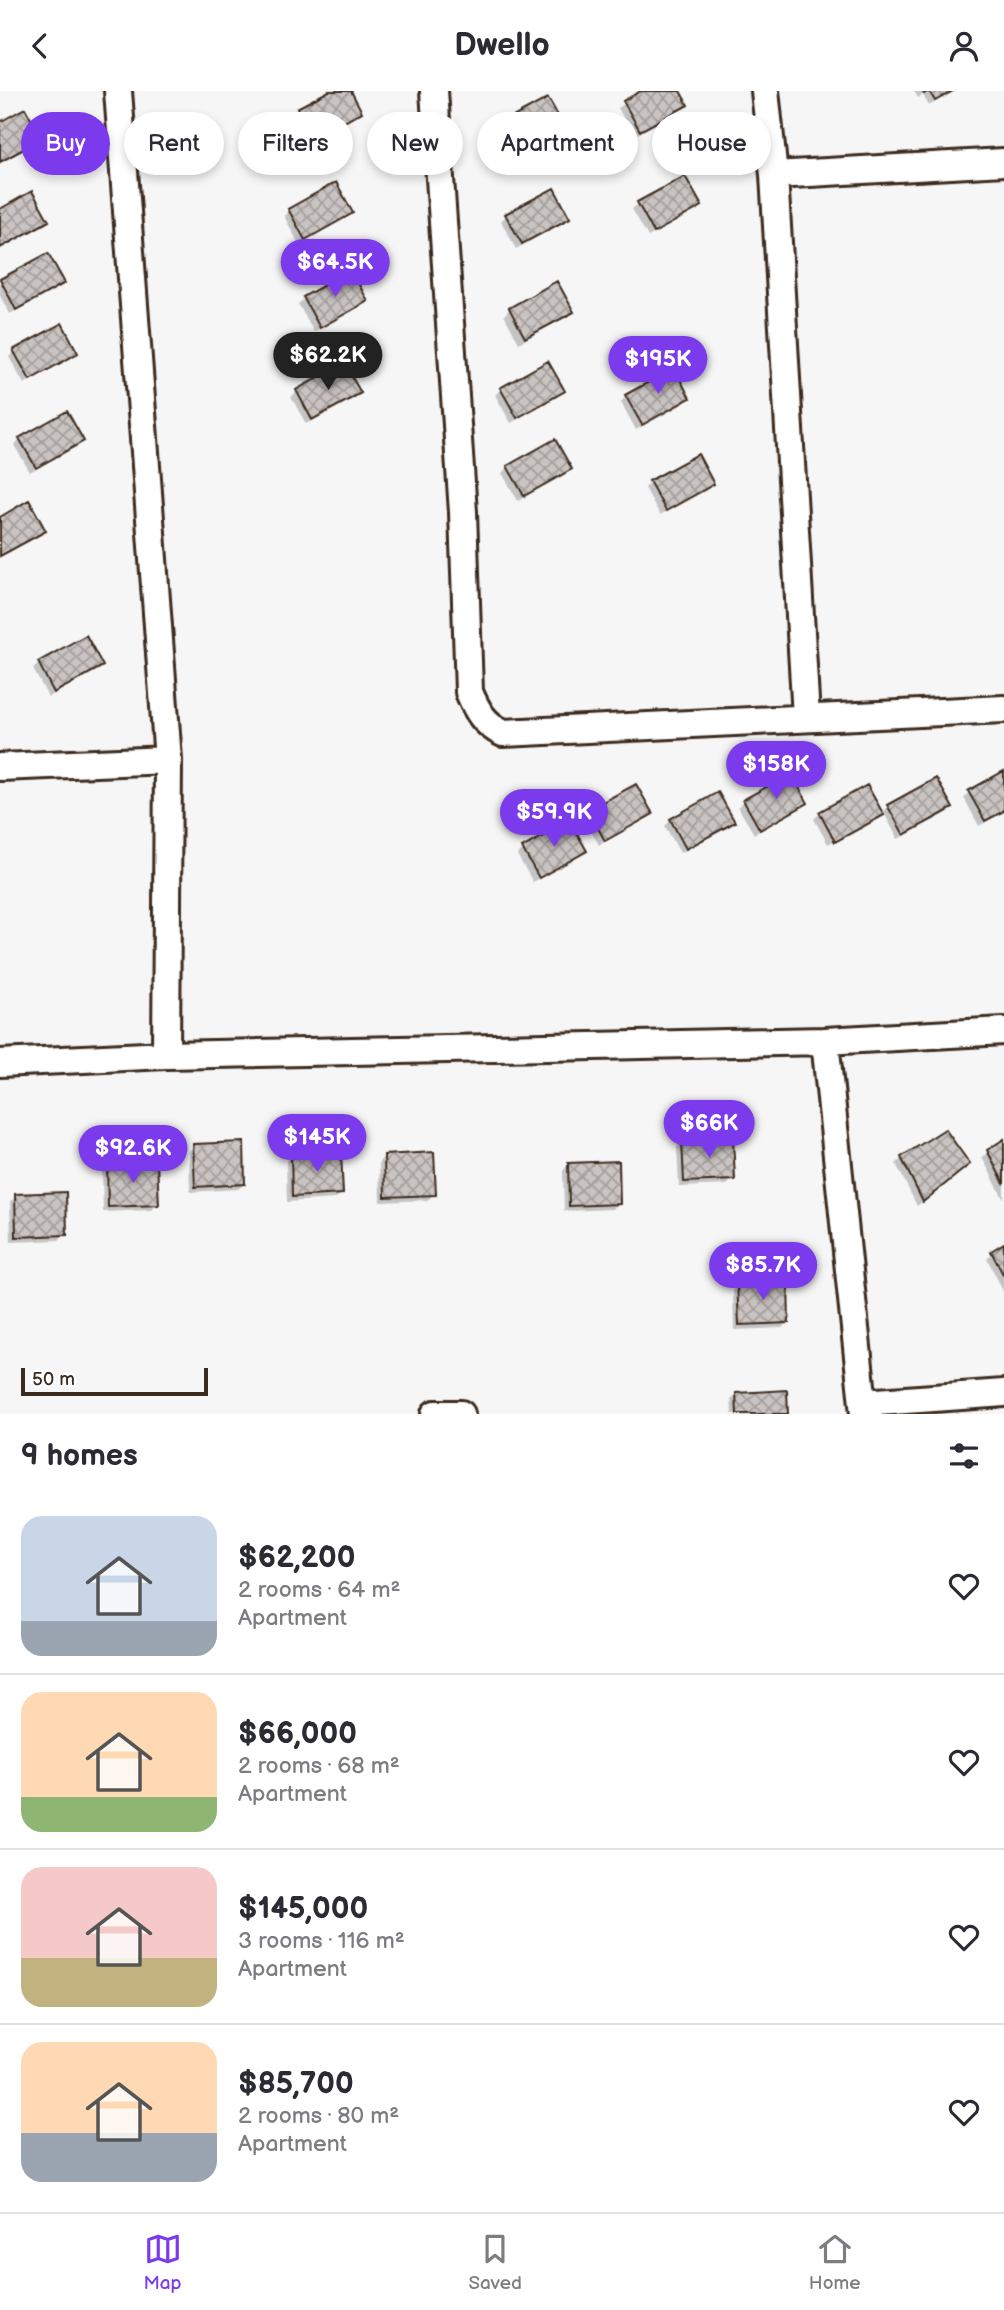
<!DOCTYPE html>
<html lang="en">
<head>
<meta charset="utf-8">
<style>
  body { margin:0; font-family:"Balsamiq Sans",sans-serif; background:#f2f2f3; color:#2b2b33; height:100vh; display:flex; flex-direction:column; font-size:26px; white-space:nowrap }
  * { box-sizing:border-box; margin:0 }
  p { font-size:23px; color:#7c7c81 }
  .icon { flex:none; width:38px; height:38px; fill:none; stroke:currentColor; stroke-width:2; stroke-linecap:round; stroke-linejoin:round }
  .map { position:relative; height:1323px; overflow:hidden }
  .details { display:flex; flex-direction:column; background:#fff; flex:1 }
  .details>* { flex:none }
  .top-card { position:absolute; left:21px; top:21px; width:962px; height:63px; display:flex; gap:14px }
  .scale { position:absolute; left:21px; bottom:18px; width:187px; box-sizing:border-box; padding-left:7px; border:4px solid #3b2a1e; border-top:0; font-size:19px; line-height:24px; white-space:nowrap; color:#3b2a1e; -webkit-text-stroke:5px #fff; paint-order:stroke }
  .price { position:absolute; translate:-50% -60px; padding:0 16px; border-radius:24px; background:#7c3aed; color:#fff; font-size:23px; line-height:46px; filter:drop-shadow(0 2px 4px #0008) }
  .price::after { content:''; position:absolute; left:50%; top:42px; width:21px; height:16px; margin-left:-10px; background:inherit; clip-path:polygon(0 0,100% 0,50% 100%) }
  .price.active { background:#222; color:#fff }
  ul { padding:0; list-style:none }
  li { display:flex; align-items:center; gap:21px; height:175px; padding:0 21px }
  li+li { border-top:2px solid #e1e1e2 }
  li span { display:grid; place-items:center; flex:none; width:196px; height:140px; border-radius:21px; color:#555 }
  li>.icon { margin-inline-start:auto }
  span .icon { width:84px; height:84px; fill:#fffc; stroke-width:1 }
  li b { font-size:30px }
  h2 { display:flex; justify-content:space-between; align-items:center; height:84px; padding:0 21px; font-size:30px }
  .pill { padding:0 24px; border-radius:32px; background:#fff; box-shadow:0 4px 10px #0003; font-size:24px; line-height:63px }
  .pill.active { background:#7c3aed; color:#fff }
  header { display:flex; justify-content:space-between; align-items:center; height:91px; padding:0 21px; background:#fff; font-size:32px; font-weight:700 }
  .tabs { display:flex; justify-content:space-around; align-items:center; height:98px; border-top:2px solid #e1e1e2; background:#fff; font-size:19px; color:#7c7c81 }
  .tabs a { display:grid; justify-items:center; gap:4px }
  .tabs .active { color:#7c3aed }
  .map>svg:first-child { display:block }
  .shadow { fill:#0003 }
  .building { fill:url(#building-cross-hatch); stroke:#3b2a1e; stroke-width:2 }
  .lines { fill:none; stroke-linecap:round; stroke-linejoin:round }
  .minor-casing { stroke:#3b2a1e; stroke-width:32 }
  .minor { stroke:#fff; stroke-width:26 }
</style>
</head>
<body>
<header><svg class="icon" aria-label="back" viewBox="0 0 24 24"><path d="M15 5l-7 7 7 7"/></svg>Dwello<svg class="icon" aria-label="person" viewBox="0 0 24 24"><circle cx="12" cy="8" r="4"/><path d="M4 21q1-7 8-7t8 7"/></svg></header>
<div class="map">
<svg width="1004" height="1323" viewBox="0 0 1004 1323">
  <defs>
    <pattern id="building-cross-hatch" width="8" height="8" patternUnits="userSpaceOnUse" patternTransform="scale(1.75)"><rect width="8" height="8" fill="#c9c3c1"/><path d="M0 0l8 8M0 8l8-8" fill="none" stroke="#a49f9c"/></pattern>
  </defs>
  <rect width="100%" height="100%" fill="#f7f6f6"/>
  <filter id="ink" filterUnits="userSpaceOnUse"><feTurbulence type="fractalNoise" baseFrequency=".0143" numOctaves="2"/><feDisplacementMap in="SourceGraphic" scale="14" xChannelSelector="R" yChannelSelector="G"/><feConvolveMatrix kernelMatrix="1 2 1 2 8 2 1 2 1" color-interpolation-filters="sRGB"/></filter>
  <g filter="url(#ink)">
    <path class="shadow" d="M333,0H349L360,21L355,26L308,52L293,24L298,19Z
      M645,0H678L686,14L680,19L634,45L618,17Z
      M914,0H954L929,15L923,4L918,7Z
      M0,33L40,47L34,53L0,72Z
      M501,35L563,37L557,42L511,68L495,40Z
      M638,113L700,115L694,120L648,146L632,118Z
      M0,120L47,130L41,135L0,158Z
      M289,120L351,122L346,127L299,153L284,125Z
      M506,125L568,126L563,132L516,158L501,130Z
      M47,164L62,192L57,197L10,223L0,205V191Z
      M304,208L366,210L360,215L314,241L298,213Z
      M510,218L571,221L566,226L519,252L504,224Z
      M14,260L76,262L70,268L24,293L9,266Z
      M501,298L563,300L557,306L511,332L495,304Z
      M297,300L358,302L353,308L306,333L291,306Z
      M626,305L688,307L683,313L636,339L621,311Z
      M20,348L82,350L76,355L30,381L14,354Z
      M508,376L570,378L564,384L518,410L502,382Z
      M650,391L712,393L707,399L660,424L645,397Z
      M0,428L44,440L38,445L0,466Z
      M85,547L101,575L95,580L48,606L33,578L39,573Z
      M1004,682V721L979,735L964,707L969,701Z
      M636,695L651,723L645,728L599,754L583,726L589,721Z
      M744,710L806,712L800,717L754,743L738,716Z
      M889,715L950,717L945,723L898,748L884,722L877,728V726L828,753L814,728L820,722L881,723Z
      M671,729L733,731L727,737L680,762L665,735Z
      M523,758L585,760L579,765L533,791L517,764Z
      M683,1050L733,1088L727,1094L679,1096L677,1056Z
      M1004,1050V1106L1003,1107L982,1066Z
      M194,1055L244,1093L238,1098L190,1101L189,1060Z
      M291,1065L341,1103L335,1108L287,1111L286,1070Z
      M384,1065L434,1103L428,1109L380,1111L379,1071Z
      M902,1067L962,1079L917,1115L896,1073Z
      M568,1074L618,1113L612,1118L564,1120L563,1080Z
      M107,1075L157,1113L152,1119L103,1121L102,1081Z
      M16,1105L65,1143L59,1149L11,1151L10,1111Z
      M1004,1154V1202L987,1167Z
      M738,1193L788,1231L782,1237L734,1239L733,1199Z
      M737,1303L786,1323H732L731,1309Z"/>
    <path class="building" d="M329,0H351L362,21L314,48L297,17Z
      M641,0H680L688,14L640,40L623,10Z
      M922,0H953L935,10L929,0L924,3Z
      M548,7L565,37L517,64L500,33Z
      M25,17L42,48L0,71V31Z
      M685,85L702,115L654,142L637,111Z
      M336,91L353,122L305,149L288,118Z
      M554,97L570,127L522,153L505,123Z
      M32,100L49,130L0,157V118Z
      M48,162L65,192L16,219L0,188Z
      M351,179L368,210L320,237L303,206Z
      M557,190L574,221L525,247L509,217Z
      M62,232L78,262L30,289L13,259Z
      M548,270L565,300L517,327L500,297Z
      M344,272L361,302L312,329L296,299Z
      M674,277L690,307L642,334L625,304Z
      M67,320L84,350L36,377L19,347Z
      M555,348L572,378L524,405L507,375Z
      M698,363L714,393L666,420L649,390Z
      M29,409L46,440L0,465V426Z
      M86,544L103,575L54,602L38,571Z
      M1004,680V720L985,730L968,700Z
      M791,682L808,712L760,739L743,709Z
      M936,687L953,717L904,744L887,714Z
      M636,693L653,723L605,750L588,719Z
      M867,694L884,724L835,751L819,721Z
      M718,701L735,731L686,758L670,728Z
      M570,730L587,760L539,787L522,757Z
      M945,1038L970,1073L923,1111L901,1066Z
      M733,1046L735,1089L684,1091L682,1049Z
      M1004,1048V1093L987,1059Z
      M244,1051L245,1093L195,1096L193,1053Z
      M341,1061L343,1103L292,1106L291,1063Z
      M434,1061L436,1104L385,1106L384,1064Z
      M619,1070L620,1113L569,1115L568,1072Z
      M157,1071L159,1114L108,1116L107,1073Z
      M66,1101L67,1144L16,1146L15,1103Z
      M1004,1152V1185L991,1160Z
      M788,1189L789,1232L739,1234L737,1191Z
      M787,1299L788,1323H737L736,1302Z"/>
    <g class="lines">
      <defs>
        <path id="minor" d="M118,0L168,669L166,964
          M434,0L463,421L469,601C477,620 484,633 503,642L1004,618
          M765,0L774,84L806,626
          M774,84L1004,71
          M0,676L168,669
          M825,950L864,1323
          M0,972L166,964L825,950L1004,940
          M863,1312L1004,1302
          M435,1323H461"/>
      </defs>
      <use href="#minor" class="minor-casing"/>
      <use href="#minor" class="minor"/>
    </g>
  </g>
</svg>
<div class="scale">50 m</div>
<b class="price" style="left:335px;top:208px">$64.5K</b>
<b class="price active" style="left:328px;top:301px">$62.2K</b>
<b class="price" style="left:658px;top:305px">$195K</b>
<b class="price" style="left:776px;top:710px">$158K</b>
<b class="price" style="left:554px;top:758px">$59.9K</b>
<b class="price" style="left:709px;top:1069px">$66K</b>
<b class="price" style="left:317px;top:1083px">$145K</b>
<b class="price" style="left:133px;top:1094px">$92.6K</b>
<b class="price" style="left:763px;top:1211px">$85.7K</b>
<div class="top-card">
<a class="pill active">Buy</a>
<a class="pill">Rent</a>
<a class="pill">Filters</a>
<a class="pill">New</a>
<a class="pill">Apartment</a>
<a class="pill">House</a>
</div>
</div>
<section class="details">
<h2>9 homes<svg class="icon" aria-label="filters" viewBox="0 0 24 24"><path d="M4 7h16M4 17h16"/><circle cx="9" cy="7" r="2"/><circle cx="15" cy="17" r="2"/></svg></h2>
<ul>
<li><span style="background:linear-gradient(#c9d6e8 75%,#9aa5b1 0)"><svg class="icon" aria-label="home" viewBox="0 0 24 24"><path d="M3 11l9-7 9 7M6 9v11h12V9"/></svg></span><div><b>$62,200</b><p>2 rooms · 64 m²</p><p>Apartment</p></div><svg class="icon" aria-label="heart" viewBox="0 0 24 24"><path d="M12 20l-8-8c-3-5 5-10 8-4 3-6 11-1 8 4z"/></svg></li>
<li><span style="background:linear-gradient(#ffd9b3 75%,#8fb573 0)"><svg class="icon" aria-label="home" viewBox="0 0 24 24"><path d="M3 11l9-7 9 7M6 9v11h12V9"/></svg></span><div><b>$66,000</b><p>2 rooms · 68 m²</p><p>Apartment</p></div><svg class="icon" aria-label="heart" viewBox="0 0 24 24"><path d="M12 20l-8-8c-3-5 5-10 8-4 3-6 11-1 8 4z"/></svg></li>
<li><span style="background:linear-gradient(#f6c9c9 65%,#c2b280 0)"><svg class="icon" aria-label="home" viewBox="0 0 24 24"><path d="M3 11l9-7 9 7M6 9v11h12V9"/></svg></span><div><b>$145,000</b><p>3 rooms · 116 m²</p><p>Apartment</p></div><svg class="icon" aria-label="heart" viewBox="0 0 24 24"><path d="M12 20l-8-8c-3-5 5-10 8-4 3-6 11-1 8 4z"/></svg></li>
<li><span style="background:linear-gradient(#ffd9b3 65%,#9aa5b1 0)"><svg class="icon" aria-label="home" viewBox="0 0 24 24"><path d="M3 11l9-7 9 7M6 9v11h12V9"/></svg></span><div><b>$85,700</b><p>2 rooms · 80 m²</p><p>Apartment</p></div><svg class="icon" aria-label="heart" viewBox="0 0 24 24"><path d="M12 20l-8-8c-3-5 5-10 8-4 3-6 11-1 8 4z"/></svg></li>
</ul>
</section>
<nav class="tabs">
<a class="active"><svg class="icon" aria-label="map" viewBox="0 0 24 24"><path d="M3 6l6-2 6 2 6-2v14l-6 2-6-2-6 2zM9 4v14M15 6v14"/></svg>Map</a>
<a><svg class="icon" aria-label="saved" viewBox="0 0 24 24"><path d="M7 4h10v16l-5-4-5 4z"/></svg>Saved</a>
<a><svg class="icon" aria-label="home" viewBox="0 0 24 24"><path d="M3 11l9-7 9 7M6 9v11h12V9"/></svg>Home</a>
</nav>
</body>
</html>
